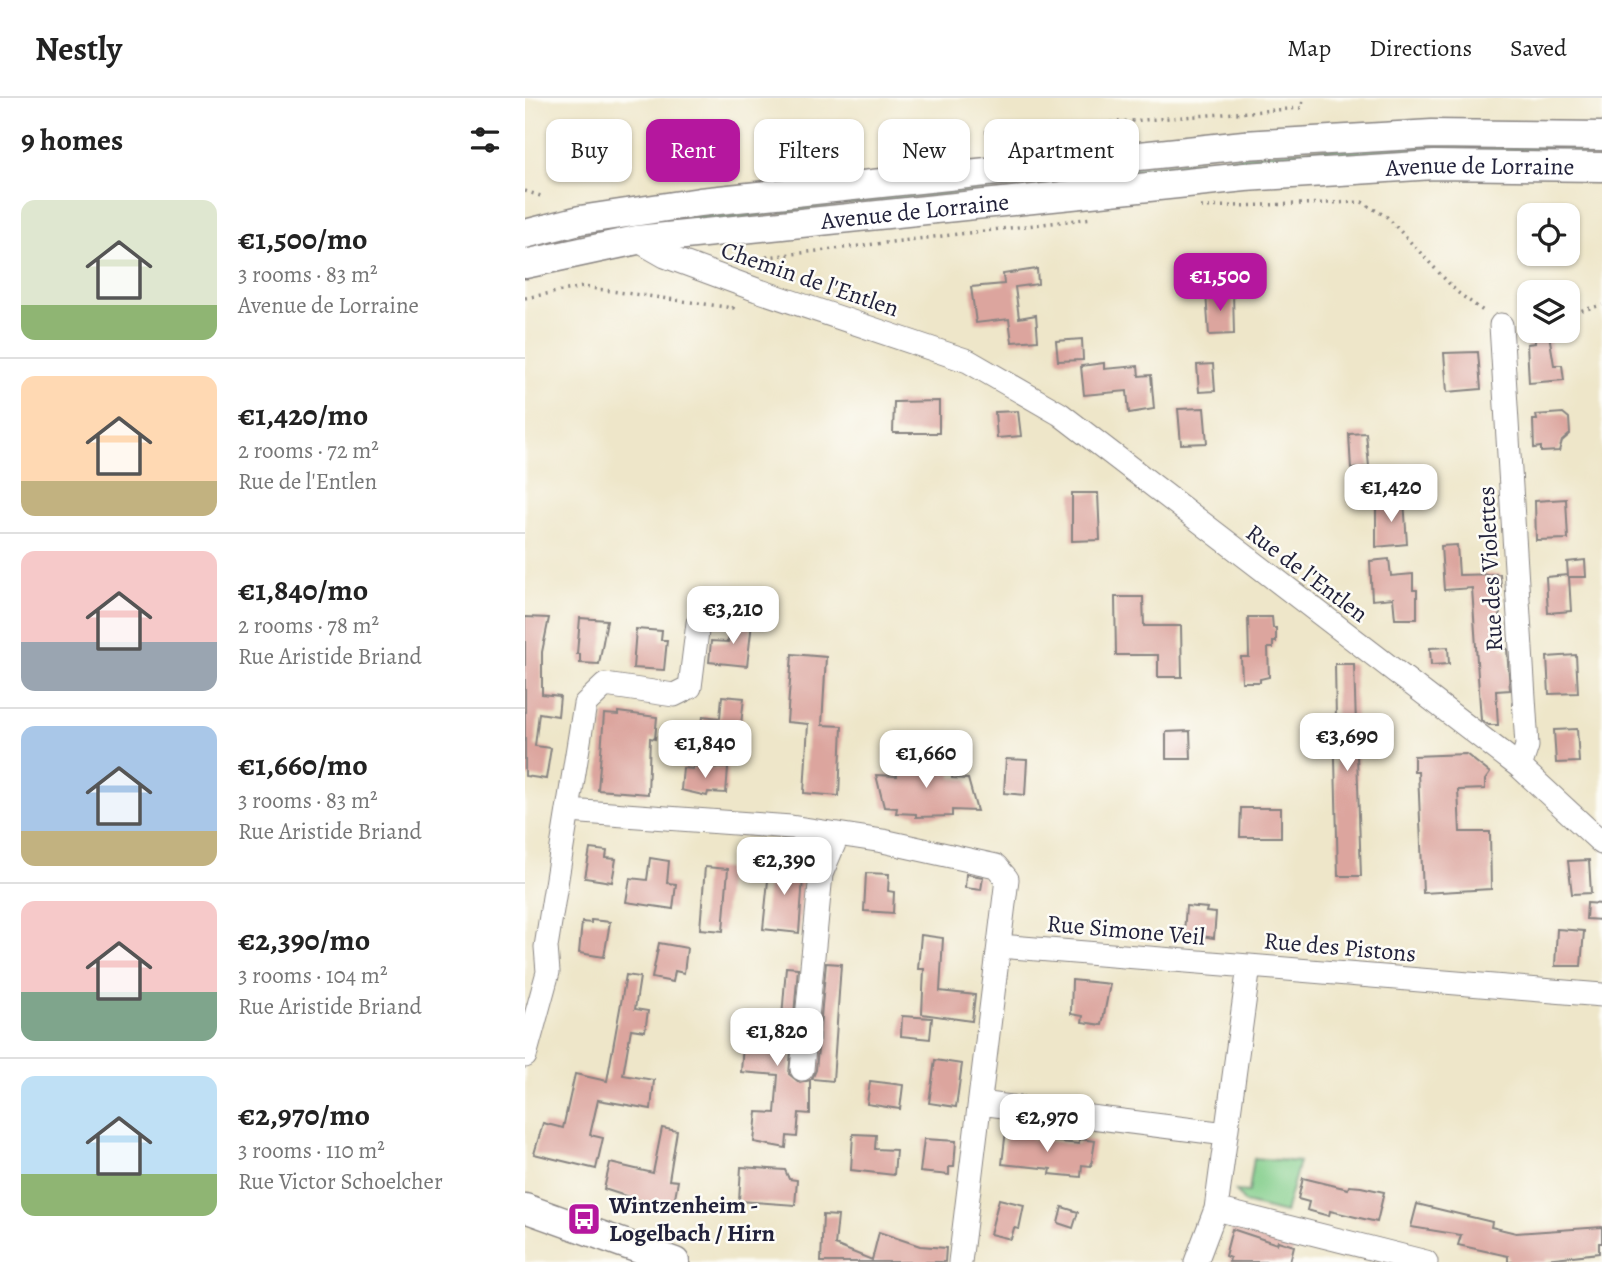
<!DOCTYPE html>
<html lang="en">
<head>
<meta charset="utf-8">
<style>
  body { margin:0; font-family:Alegreya,serif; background:#f2f2f2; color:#222; height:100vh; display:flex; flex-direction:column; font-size:26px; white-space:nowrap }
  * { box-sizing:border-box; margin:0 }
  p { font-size:23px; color:#767676 }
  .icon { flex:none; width:38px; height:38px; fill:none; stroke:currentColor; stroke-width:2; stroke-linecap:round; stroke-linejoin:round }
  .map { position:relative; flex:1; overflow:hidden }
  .drawer { display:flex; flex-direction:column; background:#fff; width:525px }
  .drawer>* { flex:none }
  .hud { position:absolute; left:21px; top:21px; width:665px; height:63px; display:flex; gap:14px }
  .controls { position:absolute; left:992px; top:105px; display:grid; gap:14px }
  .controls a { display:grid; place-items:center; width:63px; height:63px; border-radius:14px; background:#fff; box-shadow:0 2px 5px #0004; font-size:35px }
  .price { position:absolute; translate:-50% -60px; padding:0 16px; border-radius:14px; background:#fff; color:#222; font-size:23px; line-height:46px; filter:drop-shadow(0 2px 4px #0008) }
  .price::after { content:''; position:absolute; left:50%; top:42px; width:21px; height:16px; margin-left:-10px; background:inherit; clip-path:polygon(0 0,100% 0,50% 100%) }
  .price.on { background:#b5179e; color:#fff }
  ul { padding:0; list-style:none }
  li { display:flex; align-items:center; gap:21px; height:175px; padding:0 21px }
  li+li { border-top:2px solid #e0e0e0 }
  li span { display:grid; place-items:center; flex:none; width:196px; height:140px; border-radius:14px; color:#555 }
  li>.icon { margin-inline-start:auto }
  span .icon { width:84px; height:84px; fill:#fffc; stroke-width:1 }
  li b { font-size:30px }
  h2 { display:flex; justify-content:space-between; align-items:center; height:84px; padding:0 21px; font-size:30px }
  .pill { padding:0 24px; border-radius:14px; background:#fff; box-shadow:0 2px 5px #0004; font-size:24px; line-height:63px }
  .pill.on { background:#b5179e; color:#fff }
  header { display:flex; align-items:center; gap:42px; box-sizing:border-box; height:98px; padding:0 35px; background:#fff; border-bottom:2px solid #e0e0e0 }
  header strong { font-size:33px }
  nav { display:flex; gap:38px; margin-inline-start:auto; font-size:24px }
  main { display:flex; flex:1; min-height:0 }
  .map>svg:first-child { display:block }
  .green { fill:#82cd8a; stroke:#527862; stroke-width:2 }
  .building { fill:#dca59e }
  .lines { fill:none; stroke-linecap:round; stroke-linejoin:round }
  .minor-casing { stroke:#888482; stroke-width:25 }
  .major-casing { stroke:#888482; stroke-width:31 }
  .path { stroke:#888482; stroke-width:3.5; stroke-dasharray:2 5; stroke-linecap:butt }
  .minor { stroke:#fff; stroke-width:23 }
  .major { stroke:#fff; stroke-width:28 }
  .labels { text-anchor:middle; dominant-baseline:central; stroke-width:5; stroke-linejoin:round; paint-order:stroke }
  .street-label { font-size:24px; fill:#22223b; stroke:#fdfcf7 }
  .poi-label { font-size:24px; font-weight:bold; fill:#22223b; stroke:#fdfcf7; text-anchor:start }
</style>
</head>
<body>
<header>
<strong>Nestly</strong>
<nav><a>Map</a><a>Directions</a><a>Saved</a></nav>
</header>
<main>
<section class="drawer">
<h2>9 homes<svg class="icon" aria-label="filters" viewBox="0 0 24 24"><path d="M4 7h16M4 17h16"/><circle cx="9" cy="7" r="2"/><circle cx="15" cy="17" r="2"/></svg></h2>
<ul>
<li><span style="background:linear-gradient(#dfe7d0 75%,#8fb573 0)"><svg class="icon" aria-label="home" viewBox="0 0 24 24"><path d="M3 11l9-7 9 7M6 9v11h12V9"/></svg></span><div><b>€1,500/mo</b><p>3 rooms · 83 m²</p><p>Avenue de Lorraine</p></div></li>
<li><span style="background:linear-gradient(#ffd9b3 75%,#c2b280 0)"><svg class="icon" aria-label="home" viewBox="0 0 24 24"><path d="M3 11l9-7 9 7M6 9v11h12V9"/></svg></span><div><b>€1,420/mo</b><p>2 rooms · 72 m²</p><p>Rue de l'Entlen</p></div></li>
<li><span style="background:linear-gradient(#f6c9c9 65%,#9aa5b1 0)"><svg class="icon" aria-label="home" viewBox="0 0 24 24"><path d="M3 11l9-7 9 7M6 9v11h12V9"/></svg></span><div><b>€1,840/mo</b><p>2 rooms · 78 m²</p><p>Rue Aristide Briand</p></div></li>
<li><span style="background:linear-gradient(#a9c7e8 75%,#c2b280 0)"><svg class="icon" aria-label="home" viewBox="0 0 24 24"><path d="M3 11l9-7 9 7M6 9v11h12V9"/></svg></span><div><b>€1,660/mo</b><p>3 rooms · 83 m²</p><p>Rue Aristide Briand</p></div></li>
<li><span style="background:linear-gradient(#f6c9c9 65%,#7fa58c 0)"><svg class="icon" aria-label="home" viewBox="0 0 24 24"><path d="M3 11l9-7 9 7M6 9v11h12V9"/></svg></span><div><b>€2,390/mo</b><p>3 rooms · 104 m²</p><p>Rue Aristide Briand</p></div></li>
<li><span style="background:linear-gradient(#bfe0f5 70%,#8fb573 0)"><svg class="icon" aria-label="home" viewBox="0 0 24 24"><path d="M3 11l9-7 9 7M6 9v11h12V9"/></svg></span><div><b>€2,970/mo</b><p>3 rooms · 110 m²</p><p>Rue Victor Schoelcher</p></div></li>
</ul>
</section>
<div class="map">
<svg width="1077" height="1164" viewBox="0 0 1077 1164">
  <rect width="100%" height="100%" fill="#fdfcf7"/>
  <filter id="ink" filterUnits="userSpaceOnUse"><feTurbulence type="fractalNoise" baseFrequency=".0143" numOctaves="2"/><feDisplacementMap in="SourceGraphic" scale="14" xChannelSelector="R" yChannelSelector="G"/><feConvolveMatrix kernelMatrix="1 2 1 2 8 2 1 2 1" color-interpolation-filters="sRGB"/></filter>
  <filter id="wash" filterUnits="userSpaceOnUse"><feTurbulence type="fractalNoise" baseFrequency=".00686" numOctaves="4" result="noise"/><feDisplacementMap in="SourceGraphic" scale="28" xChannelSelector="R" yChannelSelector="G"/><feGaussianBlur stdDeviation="1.57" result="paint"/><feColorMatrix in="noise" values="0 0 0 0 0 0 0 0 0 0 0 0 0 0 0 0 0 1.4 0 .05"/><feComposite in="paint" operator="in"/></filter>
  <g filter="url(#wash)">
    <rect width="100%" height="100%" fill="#eee6c9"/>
    <path class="green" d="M933,46L1077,49V58L953,56L808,59L322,106L74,139L72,130L272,102L792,51Z
      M729,1060L774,1064L760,1115L720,1105L711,1093L724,1094Z"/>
    <g id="blocks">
      <path class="building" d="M512,171L513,186L490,189L494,220L511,217L513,242L487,244L484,221L451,225L446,189L479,186L478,176Z
        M708,194L709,236L684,237L681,195Z
        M1024,236L1029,267H1037L1039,282L1004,285L1002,246L1010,245V237Z
        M557,241L558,262L533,263L531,243Z
        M953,254L956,291L922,294L919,255Z
        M579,265V271L613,268L614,278L626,277L629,311L604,315L602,293L559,297L556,268Z
        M688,266L690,293L674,294L672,267Z
        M414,303V335H368L369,304Z
        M679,310L682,345L656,346L653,311Z
        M493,313L496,338L472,340L470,314Z
        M1038,315L1044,320L1045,336L1037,343L1034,353L1016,354V349L1009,350L1008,322H1012L1011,317Z
        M841,335L844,369L826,371L824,336Z
        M547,395H573L575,442L547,443Z
        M1041,401L1043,441L1011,442L1010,403Z
        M879,402L882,446L851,449V404Z
        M932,447L934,477L975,476L976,489H973L977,551H982L985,592L971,593L973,627H964L956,622L947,490L919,492L916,448Z
        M864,461L866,478L888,476V492H892V521H870L868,500L847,502L845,463Z
        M1060,462L1061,479H1044L1046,513L1023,515L1021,479L1043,477L1042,464Z
        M590,499H618L619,528H656L657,579H633V557H591Z
        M0,519L24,520L17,554V596L35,598L33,618L14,615L10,648L26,650L21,681L0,678Z
        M723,519H747L748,530H751V544H748V550H743L744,579L735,581V584H717L716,559H724Z
        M55,520L82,522L74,566L55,565V556H52Z
        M206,522L227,525L222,568L184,564L186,543L203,544Z
        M111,531L137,533L136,542H142L139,572L108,570Z
        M923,549L924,566L906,567L905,550Z
        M267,556L301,559L297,627L317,628L314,698L279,695L283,626L262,624Z
        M1051,557L1053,595L1024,596L1022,559Z
        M810,566H829L836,778H813L809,622H811Z
        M197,598L219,600L214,644L176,640L178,618L195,620Z
        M93,614L132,619L130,641L125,640L123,696L73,692L79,616L93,617Z
        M1052,631L1054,664L1031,665L1029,632Z
        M665,633L666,661H641V634Z
        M941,656L965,675L960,682V691L933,692L935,734H965L966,791L898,795L893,673H889V658Z
        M481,661L502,662L500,697L479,695Z
        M373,664L427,666V680L443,681L452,713L427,712V718L391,719V716L371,715L372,710L359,709L351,677L372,678Z
        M168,668L203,670L201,695L183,694L182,698L156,692L158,670L168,671Z
        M716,710H756V739H715Z
        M65,751L82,753L81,760L91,761L87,784L60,780Z
        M125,760L144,763L142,785L151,786L148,811L101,804L105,780L122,782Z
        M1064,762L1066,795L1047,796L1043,763Z
        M245,763L279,766L274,835L238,831Z
        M180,769L203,771L198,833L175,831Z
        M341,775L364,776L363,793L369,794L368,815L339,813Z
        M441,776L458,779L456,792L440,790Z
        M1062,805L1077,806V822L1061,821Z
        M661,808L682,810L681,814L691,815L689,840L659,835Z
        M66,822L85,824L79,859L54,855L57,824L66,825Z
        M1032,831L1059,833L1056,868H1030Z
        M396,837L418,840L415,893L450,897L447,923L397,916L399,871H393Z
        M134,845L162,850L159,875L150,873L148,884L127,880Z
        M301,865L316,866L308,983L287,981L291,972Z
        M261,869L273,870L264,976L275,985L285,982V1016L274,1015L272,1039L262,1038L261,1050L229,1044L232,1014L250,1015L253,977L216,974L220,918L257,920Z
        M101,877L115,879L110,911L123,913L120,933L106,931L98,977L129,982L126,1011L73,1002L65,1037L78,1040L71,1071L9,1056L18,1025L38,1030L50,976L82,983Z
        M547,882L585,886L577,927L557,924L558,918L546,916Z
        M377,918L407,920L405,941L376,938Z
        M410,962L437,966L431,1009L404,1005Z
        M345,983L378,987L375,1011L342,1006Z
        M137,1030L152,1033L144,1082L153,1083L148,1110L122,1105L79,1091L85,1065L128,1075Z
        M481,1032L507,1035L506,1041L554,1046V1041L570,1043L566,1068L557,1067L556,1079L525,1076L526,1071L477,1066Z
        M328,1036L351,1037L350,1051L371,1052L369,1077L326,1072Z
        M399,1041L431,1043L429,1069H424V1077L395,1074Z
        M216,1069L260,1072L264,1081L272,1082L270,1107L214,1103Z
        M778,1080L823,1091L824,1088L836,1089L859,1094L852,1124L805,1113L804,1118L782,1112L784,1104L773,1101Z
        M474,1101L499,1107L494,1131L489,1130L486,1141L465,1136Z
        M892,1106L967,1124L966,1129L991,1135L1077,1129V1145H1074V1155L1021,1161V1164H983V1158L933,1147L936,1137L886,1129Z
        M537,1109L553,1114L548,1130L533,1125Z
        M298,1117L313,1118L310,1147L347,1162L354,1134L395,1148L421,1150L420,1164H296Z
        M707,1131L752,1146L753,1143L769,1148L765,1164H704L705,1160L700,1158Z"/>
    </g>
  </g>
  <g filter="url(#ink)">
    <use href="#blocks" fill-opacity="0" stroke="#888482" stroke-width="2"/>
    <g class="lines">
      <defs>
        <path id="minor" d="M112,142L140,158L232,192L443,263L535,316L995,669L1077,745
          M976,227L1002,648L995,669
          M44,713L266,729L358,743L471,768L482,781L435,1164
          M474,848L724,868
          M0,958L23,874L21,849L60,606L80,587L149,597L165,589L173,525
          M277,971L296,776L313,736
          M455,1005L701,1036
          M691,1111L901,1164
          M671,1164L691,1111L724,868L1077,897"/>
        <g id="major">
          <path d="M0,136L55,122L175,104L719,47L907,36L1077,38"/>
          <path id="s1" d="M0,166L112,142L720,79L909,67L1077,69"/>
          <path d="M0,1110L150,1164"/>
        </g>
      </defs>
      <use href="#minor" class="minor-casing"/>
      <use href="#major" class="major-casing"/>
      <path class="path" d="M460,34L777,10L778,0
        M0,93L19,99
        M676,109L837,104L862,119L932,194L961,215
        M234,171L242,159L568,120
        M0,200L58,189L208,210L210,206
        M1043,216L1077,207
        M996,224L1004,222"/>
      <use href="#minor" class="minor"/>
      <use href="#major" class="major"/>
    </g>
  </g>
  <defs>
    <symbol id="bus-square" viewBox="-11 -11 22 22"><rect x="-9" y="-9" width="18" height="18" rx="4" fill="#b5179e" stroke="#fdfcf7"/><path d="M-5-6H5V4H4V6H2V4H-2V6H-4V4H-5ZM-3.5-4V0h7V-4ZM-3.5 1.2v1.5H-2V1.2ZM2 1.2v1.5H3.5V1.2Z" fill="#fff"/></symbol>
  </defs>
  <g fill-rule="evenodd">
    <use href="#bus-square" x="40" y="1102" width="38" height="38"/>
  </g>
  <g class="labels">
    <g class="street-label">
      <text stroke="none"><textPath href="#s1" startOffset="961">Avenue de Lorraine</textPath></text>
      <text stroke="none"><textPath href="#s1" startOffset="394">Avenue de Lorraine</textPath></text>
      <text transform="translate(285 181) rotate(19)">Chemin de l'Entlen</text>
      <text transform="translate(965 471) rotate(-93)">Rue des Violettes</text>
      <text transform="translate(782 475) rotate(37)">Rue de l'Entlen</text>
      <text transform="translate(601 832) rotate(5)">Rue Simone Veil</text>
      <text transform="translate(815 849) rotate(5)">Rue des Pistons</text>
    </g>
    <g class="poi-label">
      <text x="84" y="1107">Wintzenheim -<tspan x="84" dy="28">Logelbach / Hirn</tspan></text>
    </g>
  </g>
</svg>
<div class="controls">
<a><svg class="icon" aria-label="locate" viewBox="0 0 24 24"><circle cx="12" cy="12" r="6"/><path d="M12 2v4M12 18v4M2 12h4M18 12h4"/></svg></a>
<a><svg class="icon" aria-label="layers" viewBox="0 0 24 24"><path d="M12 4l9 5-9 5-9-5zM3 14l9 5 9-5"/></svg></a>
</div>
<b class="price on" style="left:695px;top:215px">€1,500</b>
<b class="price" style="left:866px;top:426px">€1,420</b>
<b class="price" style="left:208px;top:548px">€3,210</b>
<b class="price" style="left:822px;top:675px">€3,690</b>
<b class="price" style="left:180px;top:682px">€1,840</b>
<b class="price" style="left:401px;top:692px">€1,660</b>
<b class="price" style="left:259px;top:799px">€2,390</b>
<b class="price" style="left:252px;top:970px">€1,820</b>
<b class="price" style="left:522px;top:1056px">€2,970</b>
<div class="hud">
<a class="pill">Buy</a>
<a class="pill on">Rent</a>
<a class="pill">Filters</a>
<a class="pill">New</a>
<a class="pill">Apartment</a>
</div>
</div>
</main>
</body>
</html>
